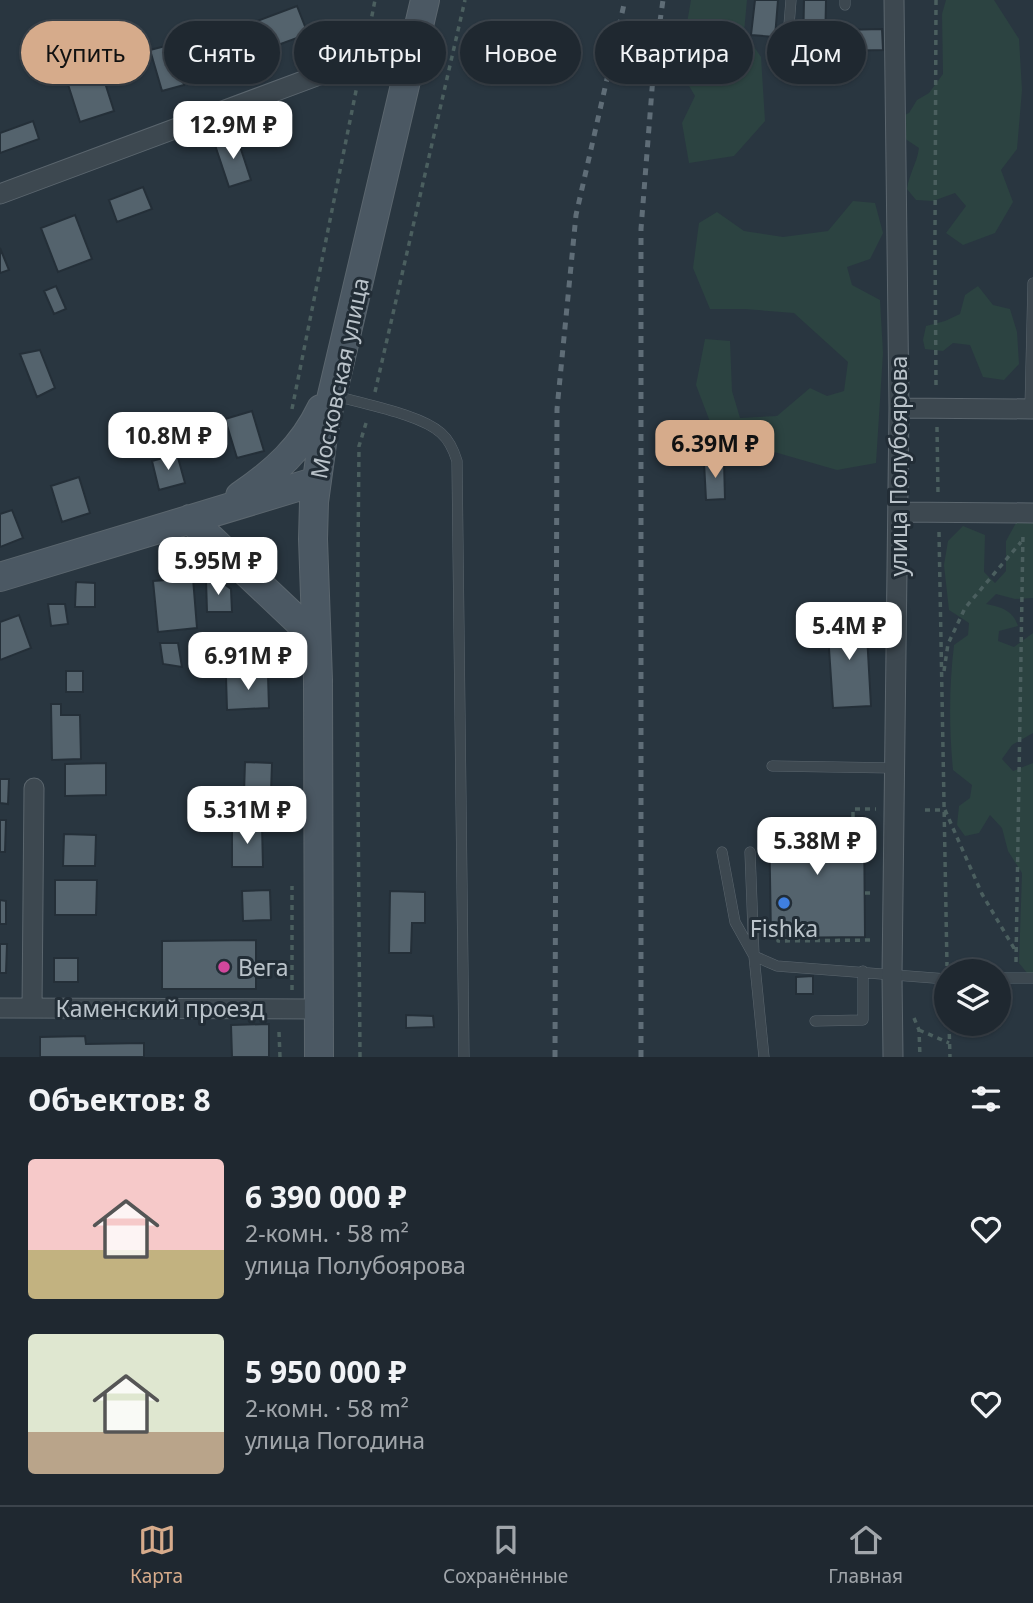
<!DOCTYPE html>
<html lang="ru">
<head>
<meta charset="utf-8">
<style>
  body { margin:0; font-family:"Noto Sans",sans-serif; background:#2c343c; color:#f1f3f6; height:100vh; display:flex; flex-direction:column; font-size:26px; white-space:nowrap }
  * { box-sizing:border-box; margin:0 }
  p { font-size:23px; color:#a1a6ab }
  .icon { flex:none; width:38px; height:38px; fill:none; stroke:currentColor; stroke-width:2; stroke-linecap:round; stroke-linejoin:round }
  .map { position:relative; height:1057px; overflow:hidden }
  .drawer { display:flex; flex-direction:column; background:#1f2830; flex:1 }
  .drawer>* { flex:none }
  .top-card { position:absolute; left:21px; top:21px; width:992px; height:63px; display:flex; gap:14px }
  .buttons { position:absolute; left:934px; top:959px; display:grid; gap:14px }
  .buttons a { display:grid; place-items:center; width:77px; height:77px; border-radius:50%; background:#1f2830; box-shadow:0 2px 5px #0004,0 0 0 2px #3c444c; font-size:35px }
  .price { position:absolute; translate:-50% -60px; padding:0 16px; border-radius:14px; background:#fff; color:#222; font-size:23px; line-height:46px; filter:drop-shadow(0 2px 4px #0008) }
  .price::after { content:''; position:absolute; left:50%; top:42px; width:21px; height:16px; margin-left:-10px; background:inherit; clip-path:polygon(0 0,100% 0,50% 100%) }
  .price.current { background:#d6ab8b; color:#111 }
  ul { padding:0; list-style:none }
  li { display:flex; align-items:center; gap:21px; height:175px; padding:0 28px }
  li span { display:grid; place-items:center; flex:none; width:196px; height:140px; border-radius:7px; color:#555 }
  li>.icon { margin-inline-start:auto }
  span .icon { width:84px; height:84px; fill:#fffc; stroke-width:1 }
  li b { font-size:30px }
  h2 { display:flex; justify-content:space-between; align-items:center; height:84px; padding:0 28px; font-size:30px }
  .tag { padding:0 24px; border-radius:32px; background:#1f2830; box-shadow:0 2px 5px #0004,0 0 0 2px #3c444c; font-size:24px; line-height:63px }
  .tag.current { background:#d6ab8b; color:#111 }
  .tabs { display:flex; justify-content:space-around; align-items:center; height:98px; border-top:2px solid #3c444c; background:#1f2830; font-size:19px; color:#a1a6ab }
  .tabs a { display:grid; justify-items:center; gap:4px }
  .tabs .current { color:#d6ab8b }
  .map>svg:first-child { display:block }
  .green { fill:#2c4341 }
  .building { fill:#54636d; stroke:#242f38; stroke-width:2 }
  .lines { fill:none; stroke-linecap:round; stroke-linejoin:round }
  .lane-casing { stroke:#5b666e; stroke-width:11 }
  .street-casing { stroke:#5b666e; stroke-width:21 }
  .secondary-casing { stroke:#5b666e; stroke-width:30 }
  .path { stroke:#4b5f5f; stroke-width:3.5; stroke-dasharray:5 5; stroke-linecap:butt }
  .lane { stroke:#3d4850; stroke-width:10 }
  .street { stroke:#3d4850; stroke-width:19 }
  .secondary { stroke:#4b5863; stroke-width:28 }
  .rail { stroke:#5f6d77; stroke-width:5; stroke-dasharray:7 7; stroke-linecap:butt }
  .shop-dot { fill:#3f7fe0; stroke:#222d36; stroke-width:2.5 }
  .hotel-dot { fill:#d1479c; stroke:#222d36; stroke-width:2.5 }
  .labels { text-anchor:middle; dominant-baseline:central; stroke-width:6; stroke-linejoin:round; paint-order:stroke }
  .street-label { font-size:23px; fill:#bac3ca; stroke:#222d36 }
  .poi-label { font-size:23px; fill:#bac3ca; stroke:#222d36 }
</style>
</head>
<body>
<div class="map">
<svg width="1033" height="1057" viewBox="0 0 1033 1057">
  <rect width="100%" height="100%" fill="#293640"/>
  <path class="green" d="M691,0H747L744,32L761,57L765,121L734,156L689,163L682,123L695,96L679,69Z
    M946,0H994L1019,39L1022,90L1017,149L1001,170L1013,202L995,233L963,245L946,233L966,206L955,193L933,201L916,200L907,189C909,174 917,163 919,148L901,136L900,117L909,113L917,100L929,93L943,74L942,14Z
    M853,201L875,203L883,233L870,259L847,267L852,285L880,300L883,353L876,463L837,470L715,435L696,385L705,339L730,341L732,391L740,418L777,416L810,388L827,396L844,391L848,362L794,313L745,309H710L693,268L699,223L717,212L744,231L783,237L828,231Z
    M978,286L993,305L1010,309L1017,332L1019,364L1004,380L983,377L970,345L953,343L943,351L925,349L923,340L926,326L945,321L960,314L965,295Z
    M1033,520V598L1015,599L996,594L986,604C1001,607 1013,610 1018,626L999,631L998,641L1014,647L1033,633V733L1012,745L1002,759L1013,771L1033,763V974L1027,973L1019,963L1022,873L1008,851L1002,828L990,815L979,833L965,836L957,825L959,806L970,798L972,785L953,770C949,728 949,687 954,645L968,635L969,623L949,610L944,565L948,541L963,526L985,535L984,572L995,583L1006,571V541L1017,521Z"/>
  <path class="building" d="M755,0H778L775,37L751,35Z
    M804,0H826L825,50H803Z
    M297,6L308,34L267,49L257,21Z
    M882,29L883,50L842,51L841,30Z
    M173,44L184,85L162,91L150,50Z
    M99,64L114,111L80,122L65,75Z
    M33,121L39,139L0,153V133Z
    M236,134L251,180L229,187L214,142Z
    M143,187L152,209L117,222L109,200Z
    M75,215L92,259L58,272L41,228Z
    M0,248L9,270L0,273Z
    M56,286L66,309L54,314L44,291Z
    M40,350L55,388L37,397L20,354Z
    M252,411L264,451L237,458L225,419Z
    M177,454L185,483L159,490L152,461Z
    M724,461L725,499L706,500L704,462Z
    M79,477L90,513L62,522L51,486Z
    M12,510L23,538L0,547V514Z
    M193,578L197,628L158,632L153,581Z
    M216,578L231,589L232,612H207L206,579Z
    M76,582L95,583V607H75Z
    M48,604H65L68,624L51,626Z
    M19,615L31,648L0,660V622Z
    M866,617L871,706L833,708L827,619Z
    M160,643H178L182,667L163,664Z
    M66,671H83V692H66Z
    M268,675L269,708L227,710L226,677Z
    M51,704H61V715H80L81,759L52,760Z
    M245,762L272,763L271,793H244Z
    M106,763V795L65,796V764Z
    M0,779H9L8,804L0,803Z
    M864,816L865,937L771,938L769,817Z
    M0,820H6L5,852H0Z
    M262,825L263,867H232V826Z
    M64,834L96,835L95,866H63Z
    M55,880H97L96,915H55Z
    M270,890L271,920L243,921L242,891Z
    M390,891L425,892V923H412L411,953H389Z
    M0,900L6,901V924H0Z
    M256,940V989H162V941Z
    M0,944H7L6,973H0Z
    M54,958H78V982H54Z
    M813,976V994H796V977Z
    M406,1015L433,1016L434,1027L406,1028Z
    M269,1024V1057H232L231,1025Z
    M85,1036L86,1044L144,1043V1057H40V1037Z"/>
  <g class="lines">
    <defs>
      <path id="lane" d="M845,0V5
        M788,38L791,0
        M333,395C362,404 420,414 441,433C449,440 454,451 457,461L464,1057
        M1030,409L1033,283
        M772,766L895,768
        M722,852L735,922L754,956L777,966L947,979
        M750,852L754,956L764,1057
        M999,978H1033
        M815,1021L863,1020V971"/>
      <path id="street" d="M0,194L362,59L415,43
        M899,408L1033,409
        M898,512L1033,513
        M0,1008L319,1009
        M32,1008L34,788
        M893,1057L892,976L899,408L894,0"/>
      <path id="secondary" d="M240,496C274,473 303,447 321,409
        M190,519L316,638
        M0,577L317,481
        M319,1057L318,680L313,539L314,502L324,429L425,0"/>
    </defs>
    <use href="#lane" class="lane-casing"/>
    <use href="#street" class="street-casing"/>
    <use href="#secondary" class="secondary-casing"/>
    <path class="path" d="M936,0L935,240L936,388
      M368,36L375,0
      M375,392L465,0
      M292,409L358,81
      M937,427L938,493
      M939,532L947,966
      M944,671L948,644L965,608L1021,542
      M925,810H945L982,894L1015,950
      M853,817V809H876
      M865,893H873
      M778,938V941L872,940
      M1016,962L1023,532
      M292,990V886
      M914,1018L919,1030L920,1057
      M949,1024L950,1057
      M919,1030L949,1043
      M280,1057L279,1032L281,1028
      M360,1057L357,660L359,446L367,420"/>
    <use href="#lane" class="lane"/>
    <use href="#street" class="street"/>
    <use href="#secondary" class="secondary"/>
    <path class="rail" d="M555,1057L557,409L576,215L625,0
      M641,1057V229L654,64L663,0"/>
  </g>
  <circle class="shop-dot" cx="784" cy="903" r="7"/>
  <circle class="hotel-dot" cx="224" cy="967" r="7"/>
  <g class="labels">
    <g class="street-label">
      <text transform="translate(339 378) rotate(-78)">Московская улица</text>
      <text transform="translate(898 466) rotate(-90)">улица Полубоярова</text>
      <text x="160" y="1008">Каменский проезд</text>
    </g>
    <g class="poi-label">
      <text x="784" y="928">Fishka</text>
      <text x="238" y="967" text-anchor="start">Вега</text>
    </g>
  </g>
</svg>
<div class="buttons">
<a><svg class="icon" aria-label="layers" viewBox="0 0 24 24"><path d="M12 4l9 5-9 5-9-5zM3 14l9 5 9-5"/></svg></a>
</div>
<b class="price" style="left:233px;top:161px">12.9M ₽</b>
<b class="price" style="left:168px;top:472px">10.8M ₽</b>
<b class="price current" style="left:715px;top:480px">6.39M ₽</b>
<b class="price" style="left:218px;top:597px">5.95M ₽</b>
<b class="price" style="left:849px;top:662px">5.4M ₽</b>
<b class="price" style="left:248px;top:692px">6.91M ₽</b>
<b class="price" style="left:247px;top:846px">5.31M ₽</b>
<b class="price" style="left:817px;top:877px">5.38M ₽</b>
<div class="top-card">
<a class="tag current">Купить</a>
<a class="tag">Снять</a>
<a class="tag">Фильтры</a>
<a class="tag">Новое</a>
<a class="tag">Квартира</a>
<a class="tag">Дом</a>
</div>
</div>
<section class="drawer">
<h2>Объектов: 8<svg class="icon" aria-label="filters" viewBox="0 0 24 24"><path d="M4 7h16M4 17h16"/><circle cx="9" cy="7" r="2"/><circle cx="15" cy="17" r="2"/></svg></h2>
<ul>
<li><span style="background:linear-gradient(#f6c9c9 65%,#c2b280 0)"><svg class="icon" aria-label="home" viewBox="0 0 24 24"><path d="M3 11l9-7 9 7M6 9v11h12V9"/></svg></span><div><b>6 390 000 ₽</b><p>2-комн. · 58 m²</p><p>улица Полубоярова</p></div><svg class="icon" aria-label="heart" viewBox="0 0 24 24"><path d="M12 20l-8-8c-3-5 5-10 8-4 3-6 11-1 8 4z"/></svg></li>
<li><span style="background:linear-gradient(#dfe7d0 70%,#b9a48a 0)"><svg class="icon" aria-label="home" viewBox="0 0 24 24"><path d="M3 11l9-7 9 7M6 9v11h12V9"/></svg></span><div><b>5 950 000 ₽</b><p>2-комн. · 58 m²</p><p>улица Погодина</p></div><svg class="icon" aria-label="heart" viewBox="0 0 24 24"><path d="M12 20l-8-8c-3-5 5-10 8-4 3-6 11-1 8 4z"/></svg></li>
</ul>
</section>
<nav class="tabs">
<a class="current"><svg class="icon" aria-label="map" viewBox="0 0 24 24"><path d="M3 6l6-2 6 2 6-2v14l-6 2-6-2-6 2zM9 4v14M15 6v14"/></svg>Карта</a>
<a><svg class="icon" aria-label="saved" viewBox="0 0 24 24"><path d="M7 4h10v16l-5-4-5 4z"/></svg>Сохранённые</a>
<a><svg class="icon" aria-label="home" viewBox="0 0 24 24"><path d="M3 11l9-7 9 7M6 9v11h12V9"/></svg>Главная</a>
</nav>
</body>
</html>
